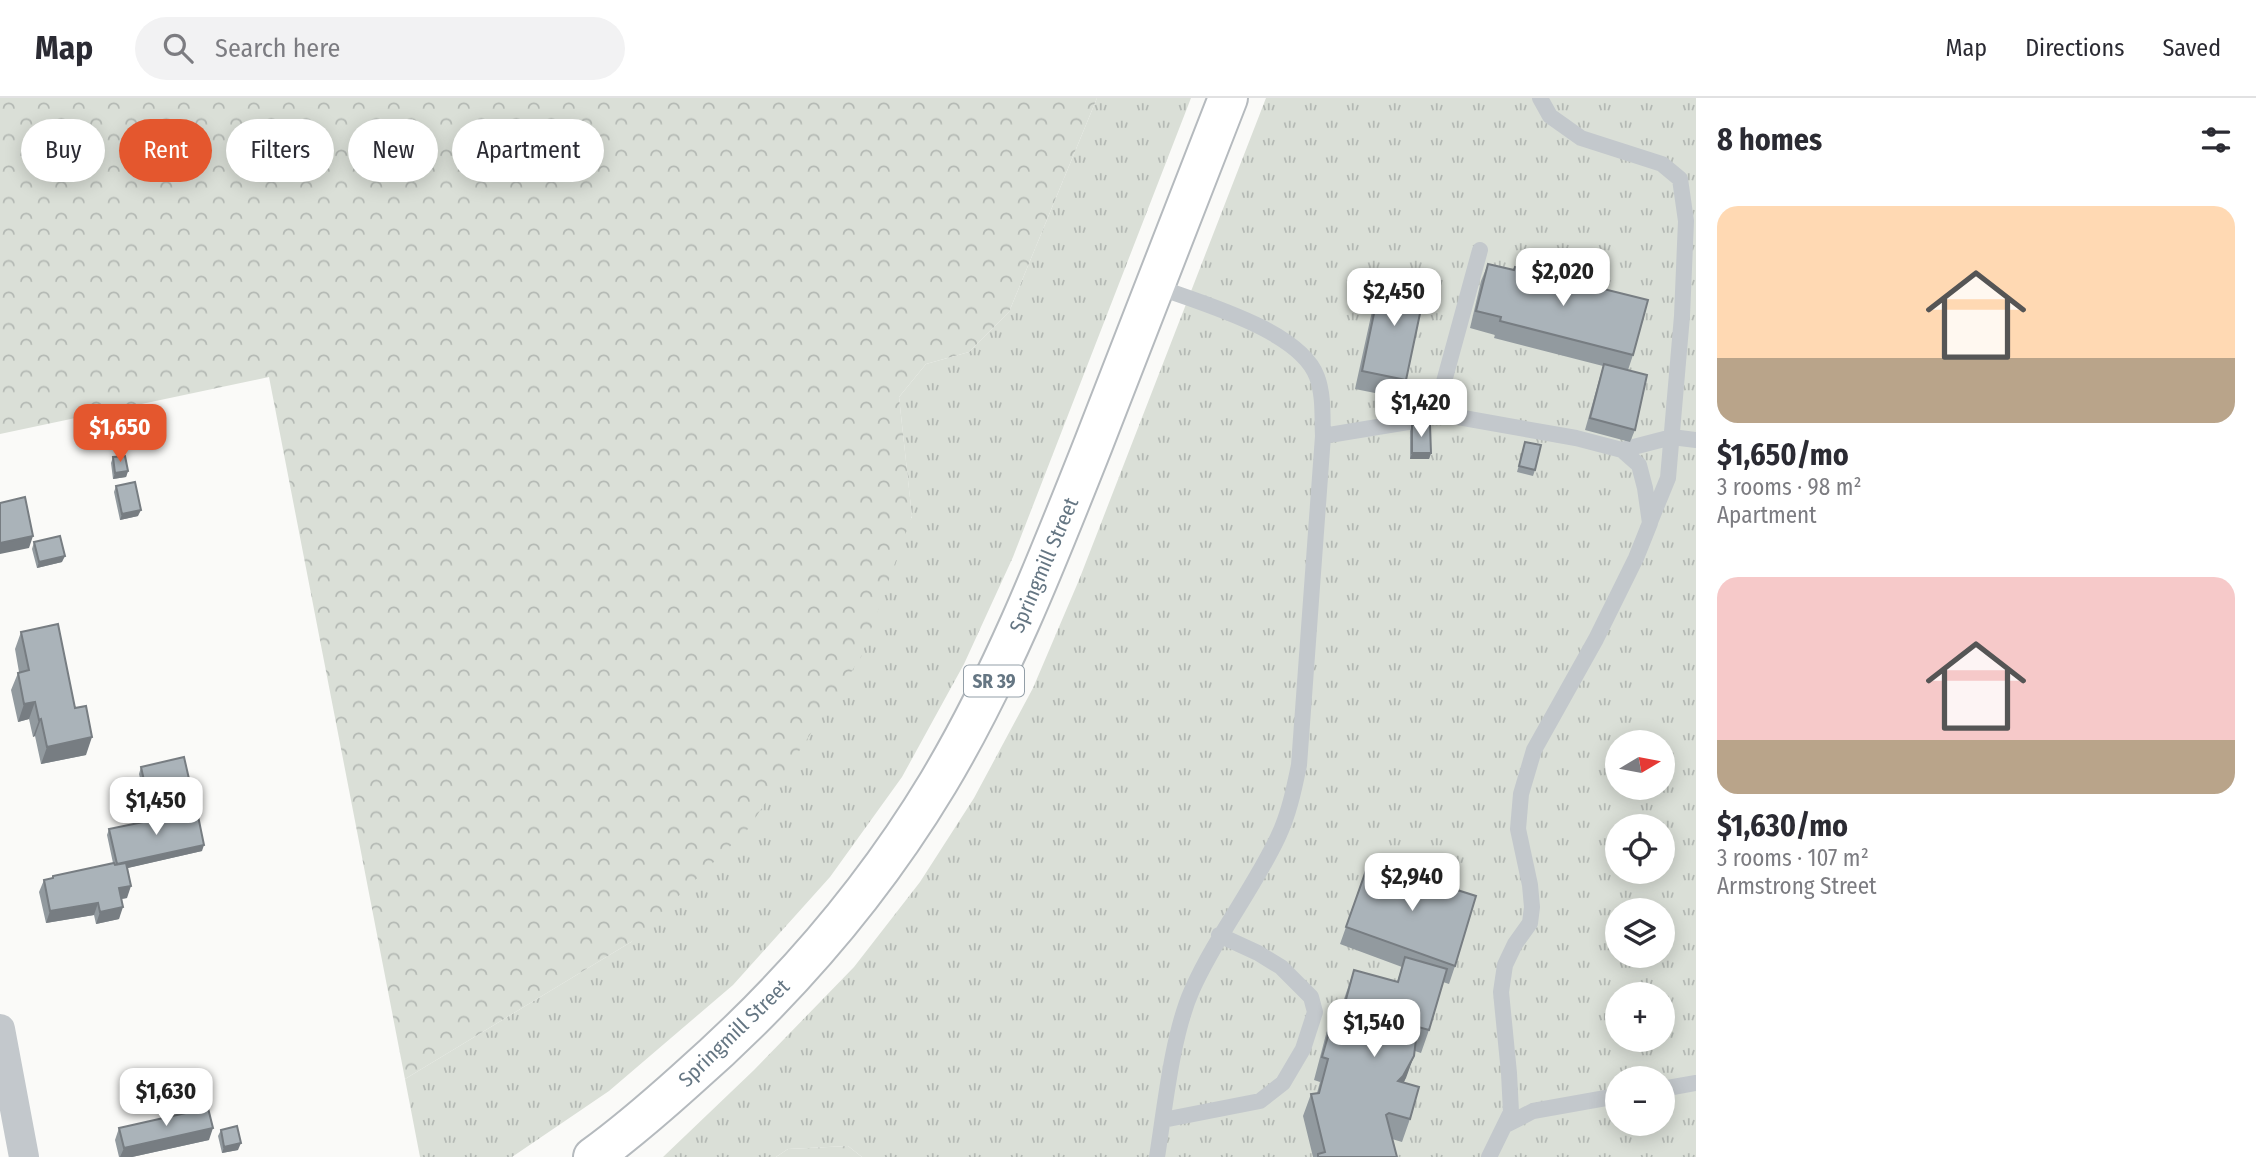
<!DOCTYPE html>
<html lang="en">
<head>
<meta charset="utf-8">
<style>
  body { margin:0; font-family:"Fira Sans Condensed",sans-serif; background:#f2f2f3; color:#2b2b33; height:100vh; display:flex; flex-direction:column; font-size:26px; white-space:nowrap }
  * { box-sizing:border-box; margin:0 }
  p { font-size:23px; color:#7c7c81 }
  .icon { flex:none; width:38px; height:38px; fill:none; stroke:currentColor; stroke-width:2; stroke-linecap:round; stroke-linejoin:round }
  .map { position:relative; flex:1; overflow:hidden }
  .drawer { display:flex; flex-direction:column; background:#fff; width:560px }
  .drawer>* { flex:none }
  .hud { position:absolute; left:21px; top:21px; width:665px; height:63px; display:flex; gap:14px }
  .needle { width:46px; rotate:80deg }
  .buttons { position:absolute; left:1605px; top:632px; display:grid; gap:14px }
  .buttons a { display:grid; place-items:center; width:70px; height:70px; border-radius:50%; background:#fff; box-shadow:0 4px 18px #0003; font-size:35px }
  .price { position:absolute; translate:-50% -60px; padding:0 16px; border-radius:14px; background:#fff; color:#222; font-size:23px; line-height:46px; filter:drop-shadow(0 2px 4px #0008) }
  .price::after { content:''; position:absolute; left:50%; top:42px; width:21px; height:16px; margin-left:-10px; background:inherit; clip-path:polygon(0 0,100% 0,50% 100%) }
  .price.selected { background:#e4572e; color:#fff }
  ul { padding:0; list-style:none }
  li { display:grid; align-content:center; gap:14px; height:371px; padding:0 21px }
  li span { display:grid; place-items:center; height:217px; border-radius:21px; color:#555 }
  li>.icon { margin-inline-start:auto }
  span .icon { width:126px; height:126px; fill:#fffc; stroke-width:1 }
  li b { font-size:30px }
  h2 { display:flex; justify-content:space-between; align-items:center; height:84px; padding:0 21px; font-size:30px }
  .chip { padding:0 24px; border-radius:32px; background:#fff; box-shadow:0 4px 18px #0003; font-size:24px; line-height:63px }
  .chip.selected { background:#e4572e; color:#fff }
  header { display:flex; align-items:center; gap:42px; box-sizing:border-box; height:98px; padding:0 35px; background:#fff; border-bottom:2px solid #e1e1e2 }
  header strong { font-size:33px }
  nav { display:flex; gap:38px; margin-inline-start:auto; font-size:24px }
  .search { width:490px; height:63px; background:#f2f2f3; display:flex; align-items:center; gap:18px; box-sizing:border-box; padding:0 24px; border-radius:38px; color:#7c7c81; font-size:26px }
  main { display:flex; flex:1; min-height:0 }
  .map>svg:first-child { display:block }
  .grass { fill:url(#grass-tufts); fill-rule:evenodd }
  .forest { fill:url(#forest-crowns) }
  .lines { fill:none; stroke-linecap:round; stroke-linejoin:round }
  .primary-casing { stroke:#b5babe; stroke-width:42 }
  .lane { stroke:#c3c8cc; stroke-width:16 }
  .street { stroke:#c3c8cc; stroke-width:30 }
  .primary { stroke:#fff; stroke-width:38 }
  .wall { fill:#929a9f }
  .shaded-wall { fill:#777d82 }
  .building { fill:#aab3b9; stroke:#777d82; stroke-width:2 }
  .labels { text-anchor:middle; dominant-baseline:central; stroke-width:7; stroke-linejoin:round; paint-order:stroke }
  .shield { fill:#fff; stroke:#939fa8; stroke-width:2 }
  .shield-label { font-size:19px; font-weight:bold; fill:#657683 }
  .street-label { font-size:21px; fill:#657683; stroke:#fff }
</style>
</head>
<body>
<header>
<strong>Map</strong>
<div class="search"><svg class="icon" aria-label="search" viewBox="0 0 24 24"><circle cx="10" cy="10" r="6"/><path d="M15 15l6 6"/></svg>Search here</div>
<nav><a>Map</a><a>Directions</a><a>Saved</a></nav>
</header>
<main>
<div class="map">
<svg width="1696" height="1059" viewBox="0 0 1696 1059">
  <defs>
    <pattern id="grass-tufts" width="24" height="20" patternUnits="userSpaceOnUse" patternTransform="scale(1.75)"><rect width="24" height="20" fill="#dadfd7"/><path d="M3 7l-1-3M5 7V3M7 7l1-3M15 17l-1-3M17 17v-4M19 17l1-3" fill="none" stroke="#b4b9b4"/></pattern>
    <pattern id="forest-crowns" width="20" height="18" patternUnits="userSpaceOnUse" patternTransform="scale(1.75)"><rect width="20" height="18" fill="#dadfd7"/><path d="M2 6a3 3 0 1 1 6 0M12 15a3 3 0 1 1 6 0" fill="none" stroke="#b4b9b4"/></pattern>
  </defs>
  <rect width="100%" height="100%" fill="#fafaf8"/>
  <path class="grass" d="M1097,0H1191L1013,459L964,566L902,679L830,779L733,887L609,993L512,1059H420L405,981L631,844L912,419L899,299L926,266L969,254L1009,214Z
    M1266,0H1696V1059H862L848,1048L788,1051L776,1059H663L754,972L854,869L920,784L974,700L1033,590L1079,482ZM1617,644H1662V690H1617ZM1617,728H1662V774H1617ZM1617,812H1662V858H1617ZM1617,896H1662V942H1617ZM1617,980H1662V1026H1617Z"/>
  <path class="forest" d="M0,0H1097L1009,214L969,254L926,266L899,299L912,418L861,559L748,731L631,844L405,981L269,279L0,336Z
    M848,1048L862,1059H776L788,1051Z"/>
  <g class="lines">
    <defs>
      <path id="primary" d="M593,1059C626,1035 656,1009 686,982C784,896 870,798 938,685C1002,578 1047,463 1093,347C1138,232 1183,116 1228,0"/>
    </defs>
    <use href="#primary" class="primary-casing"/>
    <path class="lane" d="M1540,0L1550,18L1581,40L1662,66L1680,81L1686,123L1682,218L1668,380L1650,424
      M1155,188C1200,205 1300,232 1317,279C1324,298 1322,319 1323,338L1299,667C1294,691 1289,716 1278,739C1253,792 1216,838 1192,892C1172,937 1165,1009 1157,1059
      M1441,316L1576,340L1622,352L1639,367L1645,390L1650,425L1636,460L1596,541L1534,652L1521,696L1518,731L1530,787L1532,809L1530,825L1515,846L1505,867L1501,894L1509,975L1511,1014L1489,1059
      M1323,338L1408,324L1426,312L1442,291L1480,152
      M1622,352L1672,339L1696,342
      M1662,991L1696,985
      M1163,1022L1260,1003L1283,985L1303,951L1315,914L1311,899L1281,869L1258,855L1219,837
      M1506,1027L1533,1013L1617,998"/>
    <path class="street" d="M0,931L24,1059"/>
    <use href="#primary" class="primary"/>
  </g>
  <path class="wall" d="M1488,166L1633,257L1628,272L1635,332L1630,344L1585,332L1603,268L1494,240L1495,237L1470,230L1481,183Z
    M1382,177L1406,282L1400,300L1355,291L1376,195Z
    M1412,327L1431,355L1429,361H1410V333Z
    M1525,344L1535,372L1533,378L1517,374Z
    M113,359L128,373L126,379L113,381L111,365Z
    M116,388L138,418L120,422L114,394Z
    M34,444L62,464L37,470L32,451Z
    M21,534L86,657L41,666L35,638L33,639L29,621L18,624L11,592L18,575L19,574L15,551Z
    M141,669L190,701L147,711L139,676Z
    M109,731L202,753L127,770V800L121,801L119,821L96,826L94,817L46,825L39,794L44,782L52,780L53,778L113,765L107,737Z
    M1369,764L1455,868L1449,886L1443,884L1429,932L1421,955L1415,953L1404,984L1410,1021L1402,1044L1392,1041L1397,1059H1313L1303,1018L1311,996L1317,995L1320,984L1314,982L1329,925L1338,903L1343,904L1354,872L1397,884L1402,869L1340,846Z
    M119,1030L209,1042L132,1059H119L115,1042Z
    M221,1032L238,1052L222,1055L218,1038Z"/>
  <path class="shaded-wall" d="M1412,355H1431L1429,361H1410Z
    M128,373L126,379L113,381L115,375Z
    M141,412L138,418L120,422L122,416Z
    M33,438L29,450L0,456V445Z
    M65,458L62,464L37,470L39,464Z
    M35,604L29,621L18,624L24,606Z
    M41,621L35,638L33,639L39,622Z
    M92,639L86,657L41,666L47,649Z
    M192,694L190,701L147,711L149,705Z
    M204,747L202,753L115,773L117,766Z
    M131,788L127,800L115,802L119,790Z
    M98,805L94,817L46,825L50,813Z
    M123,809L119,821L96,826L100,814Z
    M1414,958L1406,980L1395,1000L1398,983Z
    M213,1030L209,1042L132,1059H120L124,1050Z
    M241,1045L238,1052L222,1055L224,1049Z"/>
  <path class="building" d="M1488,166L1514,172L1515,169L1648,202L1633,257L1500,223L1501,219L1476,213Z
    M1382,177L1426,187L1406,282L1362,273Z
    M1604,266L1647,277L1635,332L1590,320Z
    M1412,327H1430L1431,355H1412Z
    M1525,344L1541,347L1535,372L1519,368Z
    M125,358L128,373L115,375L113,359Z
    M135,384L141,412L122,416L116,388Z
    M25,399L33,438L0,445V405Z
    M60,438L65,458L39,464L34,444Z
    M58,526L75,610L86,608L92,639L47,649L41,621L39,622L35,604L24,606L18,575L29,572L21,534Z
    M184,659L192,694L149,705L141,669Z
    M197,713L204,747L117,766L109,731Z
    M1369,764L1476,798L1455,868L1346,829Z
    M114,765L115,767L126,765L131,788L119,790L123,809L100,814L98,805L50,813L44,782L53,780V778Z
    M1405,859L1447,871L1429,932L1415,928L1414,929L1416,941L1414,958L1403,978L1398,983L1419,989L1410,1021L1389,1015L1386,1017L1397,1059H1318V1056L1325,1054L1311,996L1319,995L1328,961L1322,959L1338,903L1345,905L1354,872L1398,884Z
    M208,1010L213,1030L124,1050L119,1030Z
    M237,1028L241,1045L224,1049L221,1032Z"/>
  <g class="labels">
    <rect class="shield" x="964" y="567.5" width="60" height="31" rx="5"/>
    <g class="shield-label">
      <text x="994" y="583">SR 39</text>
    </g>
    <g class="street-label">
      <text transform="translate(1044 467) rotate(-67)">Springmill Street</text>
      <text transform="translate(734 935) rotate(-44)">Springmill Street</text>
    </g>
  </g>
</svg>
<div class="buttons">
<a><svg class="needle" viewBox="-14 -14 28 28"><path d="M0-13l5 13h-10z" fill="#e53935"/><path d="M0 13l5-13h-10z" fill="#7c7c81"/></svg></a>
<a><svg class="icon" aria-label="locate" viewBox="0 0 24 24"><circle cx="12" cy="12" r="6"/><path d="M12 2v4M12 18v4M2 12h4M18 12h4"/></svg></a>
<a><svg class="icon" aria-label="layers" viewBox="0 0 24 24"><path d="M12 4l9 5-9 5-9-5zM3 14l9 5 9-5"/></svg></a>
<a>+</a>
<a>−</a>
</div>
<b class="price" style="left:1563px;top:210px">$2,020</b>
<b class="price" style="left:1394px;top:230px">$2,450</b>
<b class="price" style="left:1421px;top:341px">$1,420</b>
<b class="price selected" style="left:120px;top:366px">$1,650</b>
<b class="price" style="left:156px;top:739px">$1,450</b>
<b class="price" style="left:1412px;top:815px">$2,940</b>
<b class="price" style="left:1374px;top:961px">$1,540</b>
<b class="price" style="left:166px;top:1030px">$1,630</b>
<div class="hud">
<a class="chip">Buy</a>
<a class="chip selected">Rent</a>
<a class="chip">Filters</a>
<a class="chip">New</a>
<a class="chip">Apartment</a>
</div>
</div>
<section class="drawer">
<h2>8 homes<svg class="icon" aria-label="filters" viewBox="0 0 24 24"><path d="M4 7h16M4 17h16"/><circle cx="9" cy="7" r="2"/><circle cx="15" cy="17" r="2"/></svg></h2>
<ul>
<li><span style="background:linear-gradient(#ffd9b3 70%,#b9a48a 0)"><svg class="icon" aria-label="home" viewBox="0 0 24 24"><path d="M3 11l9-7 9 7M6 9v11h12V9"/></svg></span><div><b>$1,650/mo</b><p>3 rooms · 98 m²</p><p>Apartment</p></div></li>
<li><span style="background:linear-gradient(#f6c9c9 75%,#b9a48a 0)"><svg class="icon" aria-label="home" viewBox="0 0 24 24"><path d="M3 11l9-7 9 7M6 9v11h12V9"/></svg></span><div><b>$1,630/mo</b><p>3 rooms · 107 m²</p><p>Armstrong Street</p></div></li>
</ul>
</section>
</main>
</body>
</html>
